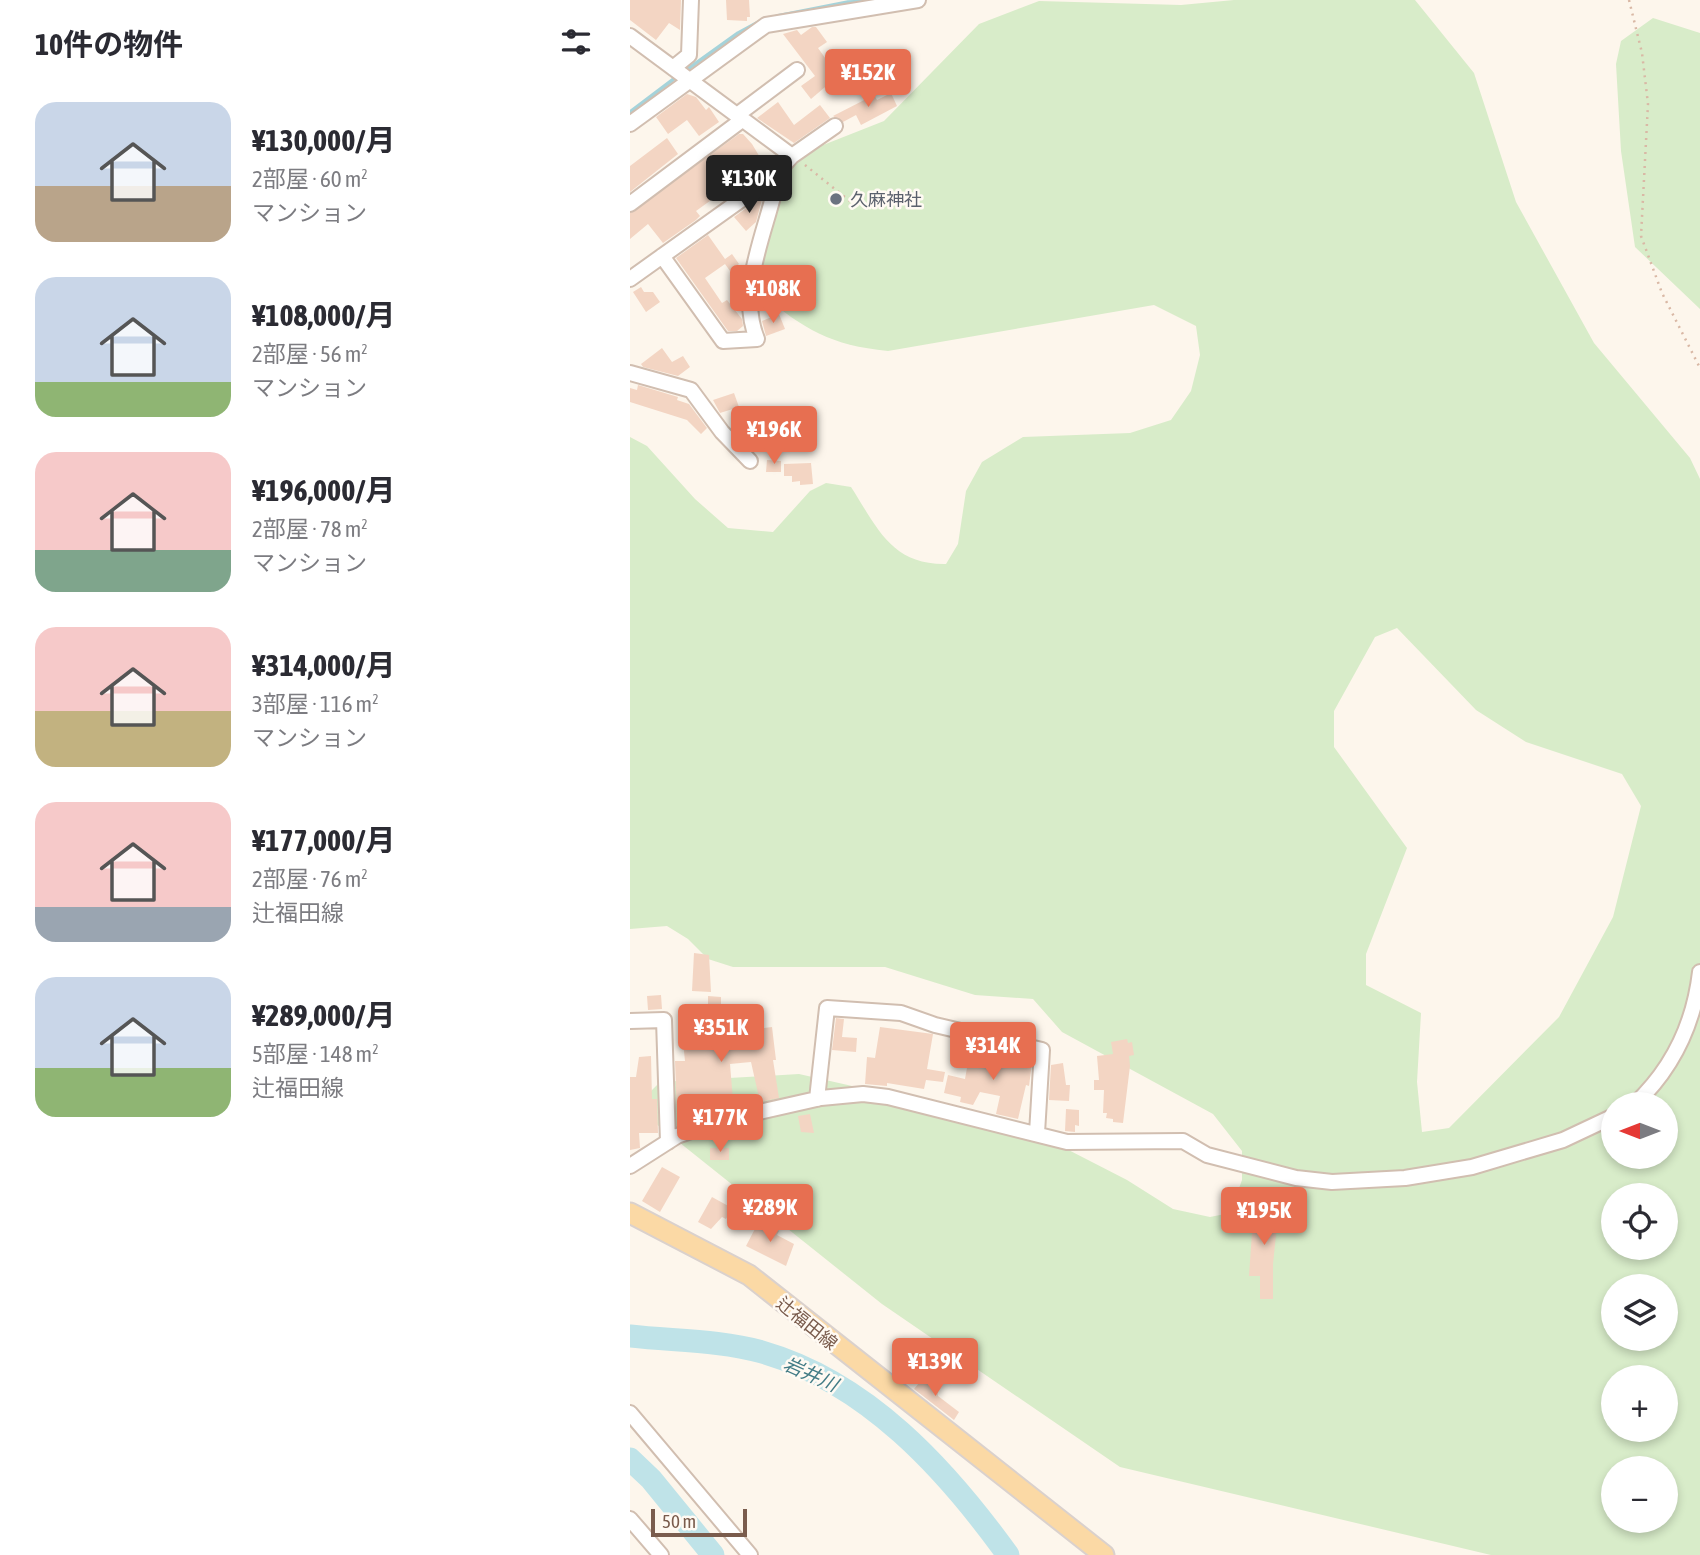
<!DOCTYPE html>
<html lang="ja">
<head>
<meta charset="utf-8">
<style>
  body { margin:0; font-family:"Asap Condensed","Noto Sans JP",sans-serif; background:#f7f7f7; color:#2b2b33; height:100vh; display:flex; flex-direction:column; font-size:26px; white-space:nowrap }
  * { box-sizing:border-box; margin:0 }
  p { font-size:23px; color:#7c7c81 }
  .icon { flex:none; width:38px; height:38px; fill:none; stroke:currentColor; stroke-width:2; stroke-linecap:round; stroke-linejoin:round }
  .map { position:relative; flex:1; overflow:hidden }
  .details { display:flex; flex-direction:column; background:#fff; width:630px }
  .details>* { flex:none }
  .needle { width:46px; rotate:270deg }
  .buttons { position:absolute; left:971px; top:1092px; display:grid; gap:14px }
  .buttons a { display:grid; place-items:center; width:77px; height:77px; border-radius:50%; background:#fff; box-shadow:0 4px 10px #0003; font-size:35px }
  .scale { position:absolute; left:21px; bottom:18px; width:96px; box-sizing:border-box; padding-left:7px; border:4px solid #7a5c4d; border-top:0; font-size:19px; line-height:24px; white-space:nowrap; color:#7a5c4d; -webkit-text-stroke:5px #fffaf3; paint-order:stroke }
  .price { position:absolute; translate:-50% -60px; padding:0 16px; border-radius:7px; background:#e76f51; color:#fff; font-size:23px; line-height:46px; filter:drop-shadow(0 2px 4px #0008) }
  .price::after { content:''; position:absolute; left:50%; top:42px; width:21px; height:16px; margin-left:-10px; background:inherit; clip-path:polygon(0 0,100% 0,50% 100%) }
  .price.active { background:#222; color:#fff }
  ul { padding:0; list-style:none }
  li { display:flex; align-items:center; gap:21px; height:175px; padding:0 35px }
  li span { display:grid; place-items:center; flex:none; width:196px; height:140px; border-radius:21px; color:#555 }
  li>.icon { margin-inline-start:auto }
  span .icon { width:84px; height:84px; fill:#fffc; stroke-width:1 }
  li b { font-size:30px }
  h2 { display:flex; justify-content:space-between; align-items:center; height:84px; padding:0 35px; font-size:30px }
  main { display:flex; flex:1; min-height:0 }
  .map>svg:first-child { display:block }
  .green { fill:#d8ecc9; fill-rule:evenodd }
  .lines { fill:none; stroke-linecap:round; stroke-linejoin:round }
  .stream { stroke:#a5d3da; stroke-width:3.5 }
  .river { stroke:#bfe3e8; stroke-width:23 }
  .building { fill:#f3d5c3 }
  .minor-casing { stroke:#d1beb0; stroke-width:18 }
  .major-casing { stroke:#dad1cd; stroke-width:23 }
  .path { stroke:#d9b8a5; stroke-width:2.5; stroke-dasharray:2 5; stroke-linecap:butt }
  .minor { stroke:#fff; stroke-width:14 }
  .major { stroke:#fbd9a5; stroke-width:19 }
  .worship-dot { fill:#6b7280; stroke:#fffaf3; stroke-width:2.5 }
  .labels { text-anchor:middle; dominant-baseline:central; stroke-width:5; stroke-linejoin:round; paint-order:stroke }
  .worship-label { font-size:18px; fill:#5b616d; stroke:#fffaf3; text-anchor:start }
  .street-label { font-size:18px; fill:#7a5c4d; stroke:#fffaf3 }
  .water-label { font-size:19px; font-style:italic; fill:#437c86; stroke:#fffaf3 }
</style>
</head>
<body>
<main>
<section class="details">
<h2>10件の物件<svg class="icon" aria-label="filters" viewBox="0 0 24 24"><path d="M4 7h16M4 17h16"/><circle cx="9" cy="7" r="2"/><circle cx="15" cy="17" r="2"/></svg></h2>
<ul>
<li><span style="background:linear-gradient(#c9d6e8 60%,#b9a48a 0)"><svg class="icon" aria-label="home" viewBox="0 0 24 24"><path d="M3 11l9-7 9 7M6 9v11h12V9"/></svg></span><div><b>¥130,000/月</b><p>2部屋 · 60 m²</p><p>マンション</p></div></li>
<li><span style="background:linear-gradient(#c9d6e8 75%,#8fb573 0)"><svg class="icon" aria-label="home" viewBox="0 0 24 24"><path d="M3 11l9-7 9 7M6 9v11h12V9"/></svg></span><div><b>¥108,000/月</b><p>2部屋 · 56 m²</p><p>マンション</p></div></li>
<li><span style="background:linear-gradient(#f6c9c9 70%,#7fa58c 0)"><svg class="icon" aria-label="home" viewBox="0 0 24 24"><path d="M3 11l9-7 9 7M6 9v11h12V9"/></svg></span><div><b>¥196,000/月</b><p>2部屋 · 78 m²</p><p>マンション</p></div></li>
<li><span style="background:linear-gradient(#f6c9c9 60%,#c2b280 0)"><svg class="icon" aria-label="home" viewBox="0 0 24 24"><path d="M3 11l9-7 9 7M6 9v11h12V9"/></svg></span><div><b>¥314,000/月</b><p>3部屋 · 116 m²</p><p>マンション</p></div></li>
<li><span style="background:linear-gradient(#f6c9c9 75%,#9aa5b1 0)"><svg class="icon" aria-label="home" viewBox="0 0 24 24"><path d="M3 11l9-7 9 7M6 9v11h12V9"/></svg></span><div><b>¥177,000/月</b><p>2部屋 · 76 m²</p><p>辻福田線</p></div></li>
<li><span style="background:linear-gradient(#c9d6e8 65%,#8fb573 0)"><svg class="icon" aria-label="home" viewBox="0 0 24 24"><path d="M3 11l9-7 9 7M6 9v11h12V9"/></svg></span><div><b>¥289,000/月</b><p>5部屋 · 148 m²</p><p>辻福田線</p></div></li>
</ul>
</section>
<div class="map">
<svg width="1070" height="1555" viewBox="0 0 1070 1555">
  <rect width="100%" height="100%" fill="#fdf6ec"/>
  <path class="green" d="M604,0H785L844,73L886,202L964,343L1060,458L1070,479V1555H861L490,1467L252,1304L25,1123L17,1095L30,1082L169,1074L386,1123L497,1180L543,1209L580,1217L600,1213L612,1180V1151L583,1114L432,1032L403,999L345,995L255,967H103L78,959L58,939L37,926L0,929V437L17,446L65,499L98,528L143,532L180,491L196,483L221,487C247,527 261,565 316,564L328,544L336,491L352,462L393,437L500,433L541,420L561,391L570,355L566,326L524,305L258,351C199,345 174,329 129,292V273L150,189L164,163L178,151L254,121L349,24L409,1L551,5ZM767,628L846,710L896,742L992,774L1011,806L983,917L929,1017L819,1128L792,1132L787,1082L791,1013L736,985V954L777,848L704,747V711L745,637ZM984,1104H1036V1157H984ZM984,1195H1036V1248H984ZM984,1286H1036V1339H984ZM984,1377H1036V1430H984ZM984,1468H1036V1521H984Z
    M1023,18L1070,33V309L1005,247L991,151L986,64L991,41Z"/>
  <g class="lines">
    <path class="stream" d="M147,16L218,2L243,1
      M55,71L108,33L136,18
      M0,112L49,75"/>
    <path class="river" d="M0,1336C43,1341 89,1340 132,1352C237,1382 316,1469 378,1555
      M0,1459L21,1479L83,1555"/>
  </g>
  <path class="building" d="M0,0H51L50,30L39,23L26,40L0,20Z
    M96,0H119L120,17H117V21L97,20Z
    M182,27H186L197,42L188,48L208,76L181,99L171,86L185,76L153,34L167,30L171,35Z
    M261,93L267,106L231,125L226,115L213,122L203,116L244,95L247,100Z
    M57,94L66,97L76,110L79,107L89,122L69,136L57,120L38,134L26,117Z
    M148,102L164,125L190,105L200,118L164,143L127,118Z
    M109,134H113L122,144L137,169L124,177L121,172L102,185L66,211L70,216L66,220L33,243L18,224L0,239V213Z
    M37,138L48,154L0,192V166Z
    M133,196L126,222L116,231L104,217Z
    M78,235L95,259L102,254L109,264L100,271L95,264L75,278L92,303L97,300L112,319L113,326L107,331H98L46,258Z
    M11,287L14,292H23L30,302L16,312L3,292Z
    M149,314L155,329L136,336L132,321Z
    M32,348L42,362L53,356L60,367L48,376L13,367L11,364Z
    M8,385L48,397L47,400L59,404L77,428L71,434L57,420L0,402V388L7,390Z
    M104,393L109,407L90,413L83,400Z
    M137,460L151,461V472H136Z
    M181,463L183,484L170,485V481L162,482V476H154V464Z
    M64,953L79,955L81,992L62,991Z
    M31,995L32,1009L18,1010L17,996Z
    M78,996L91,997V1015L104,1014L105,1032L142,1027L146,1060H143L149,1098L130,1102L121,1062L100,1064L103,1101H99L100,1109L69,1118L51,1119L47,1116L45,1061H55L51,1024L78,1025Z
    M206,1018L214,1019L212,1037L227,1038L226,1052L202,1050Z
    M250,1027L303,1034L297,1069L315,1072L313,1082L296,1080L294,1089L257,1083V1086L235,1084L237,1057L245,1058Z
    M497,1039L498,1043L502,1042L504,1055L499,1056L500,1066L493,1123L483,1122V1119L476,1118L477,1113H473L474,1090H464V1080H469L467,1056L483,1054L481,1042Z
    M340,1051L402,1063L399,1086L396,1085L388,1119L366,1114L370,1096L350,1092L343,1105L330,1102L331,1097L314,1093L318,1075L335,1079Z
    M21,1056L22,1099H27L28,1133H9L10,1148L0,1150V1077H6L9,1057Z
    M433,1063L436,1085H440L439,1101L419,1100L421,1065Z
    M436,1109L449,1110V1126L445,1125V1132L435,1131Z
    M180,1114L184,1133L171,1132L168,1116Z
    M80,1148H99V1160H80Z
    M32,1167L50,1177L30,1212L12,1201Z
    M82,1197L102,1208L96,1219L92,1217L81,1229L68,1222Z
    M624,1203L649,1206L643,1264V1299H630V1276H619Z
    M129,1221L149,1231L147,1235L164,1244L156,1266L116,1246Z
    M294,1377L307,1388L308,1396L329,1412L324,1420L284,1389Z"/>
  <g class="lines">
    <defs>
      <path id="minor" d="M0,36L162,156L143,177L0,279
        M43,68L59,55L61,0
        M107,115L167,70
        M0,124L136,25L288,0
        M162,156L205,126
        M0,204L112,120
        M32,256L93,341L127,339C105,286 141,223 149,170
        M0,373L61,390L92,432L120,461
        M0,1021L34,1020L38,1142
        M187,1099L197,1008L271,1013L305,1025L412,1050L407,1133
        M1005,1104C1043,1068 1064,1023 1070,972
        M0,1166L47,1136L89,1121L191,1098L233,1094L258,1097L437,1142L553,1141L577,1155L666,1178L702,1182L775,1178L842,1167L933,1140L984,1116
        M0,1413L120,1555
        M0,1519L31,1555"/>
      <path id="major" d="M0,1213L119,1275L474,1555"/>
    </defs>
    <use href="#minor" class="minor-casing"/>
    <use href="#major" class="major-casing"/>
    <path class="path" d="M999,0L1012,53L1018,104L1011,236L1032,293L1070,368
      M175,165L221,202"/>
    <use href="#minor" class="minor"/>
    <use href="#major" class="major"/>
  </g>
  <circle class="worship-dot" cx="206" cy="199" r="7"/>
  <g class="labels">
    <g class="worship-label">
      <text x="220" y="199">久麻神社</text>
    </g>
    <g class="street-label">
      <text transform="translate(177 1323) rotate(39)">辻福田線</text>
    </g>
    <g class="water-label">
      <text transform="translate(181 1374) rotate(24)">岩井川</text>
    </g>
  </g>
</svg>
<div class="buttons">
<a><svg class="needle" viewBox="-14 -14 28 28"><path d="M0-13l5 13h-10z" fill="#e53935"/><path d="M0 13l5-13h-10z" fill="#7c7c81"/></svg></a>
<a><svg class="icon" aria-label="locate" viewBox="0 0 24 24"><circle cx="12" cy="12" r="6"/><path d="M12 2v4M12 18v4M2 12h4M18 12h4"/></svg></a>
<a><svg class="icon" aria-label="layers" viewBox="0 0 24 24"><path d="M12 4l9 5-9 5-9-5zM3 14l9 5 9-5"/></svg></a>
<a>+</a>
<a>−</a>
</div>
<div class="scale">50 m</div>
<b class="price" style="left:238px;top:109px">¥152K</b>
<b class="price active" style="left:119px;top:215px">¥130K</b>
<b class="price" style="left:143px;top:325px">¥108K</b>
<b class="price" style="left:144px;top:466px">¥196K</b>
<b class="price" style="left:91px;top:1064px">¥351K</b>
<b class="price" style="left:363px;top:1082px">¥314K</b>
<b class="price" style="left:90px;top:1154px">¥177K</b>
<b class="price" style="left:140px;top:1244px">¥289K</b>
<b class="price" style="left:634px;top:1247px">¥195K</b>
<b class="price" style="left:305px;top:1398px">¥139K</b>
</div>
</main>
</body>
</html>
